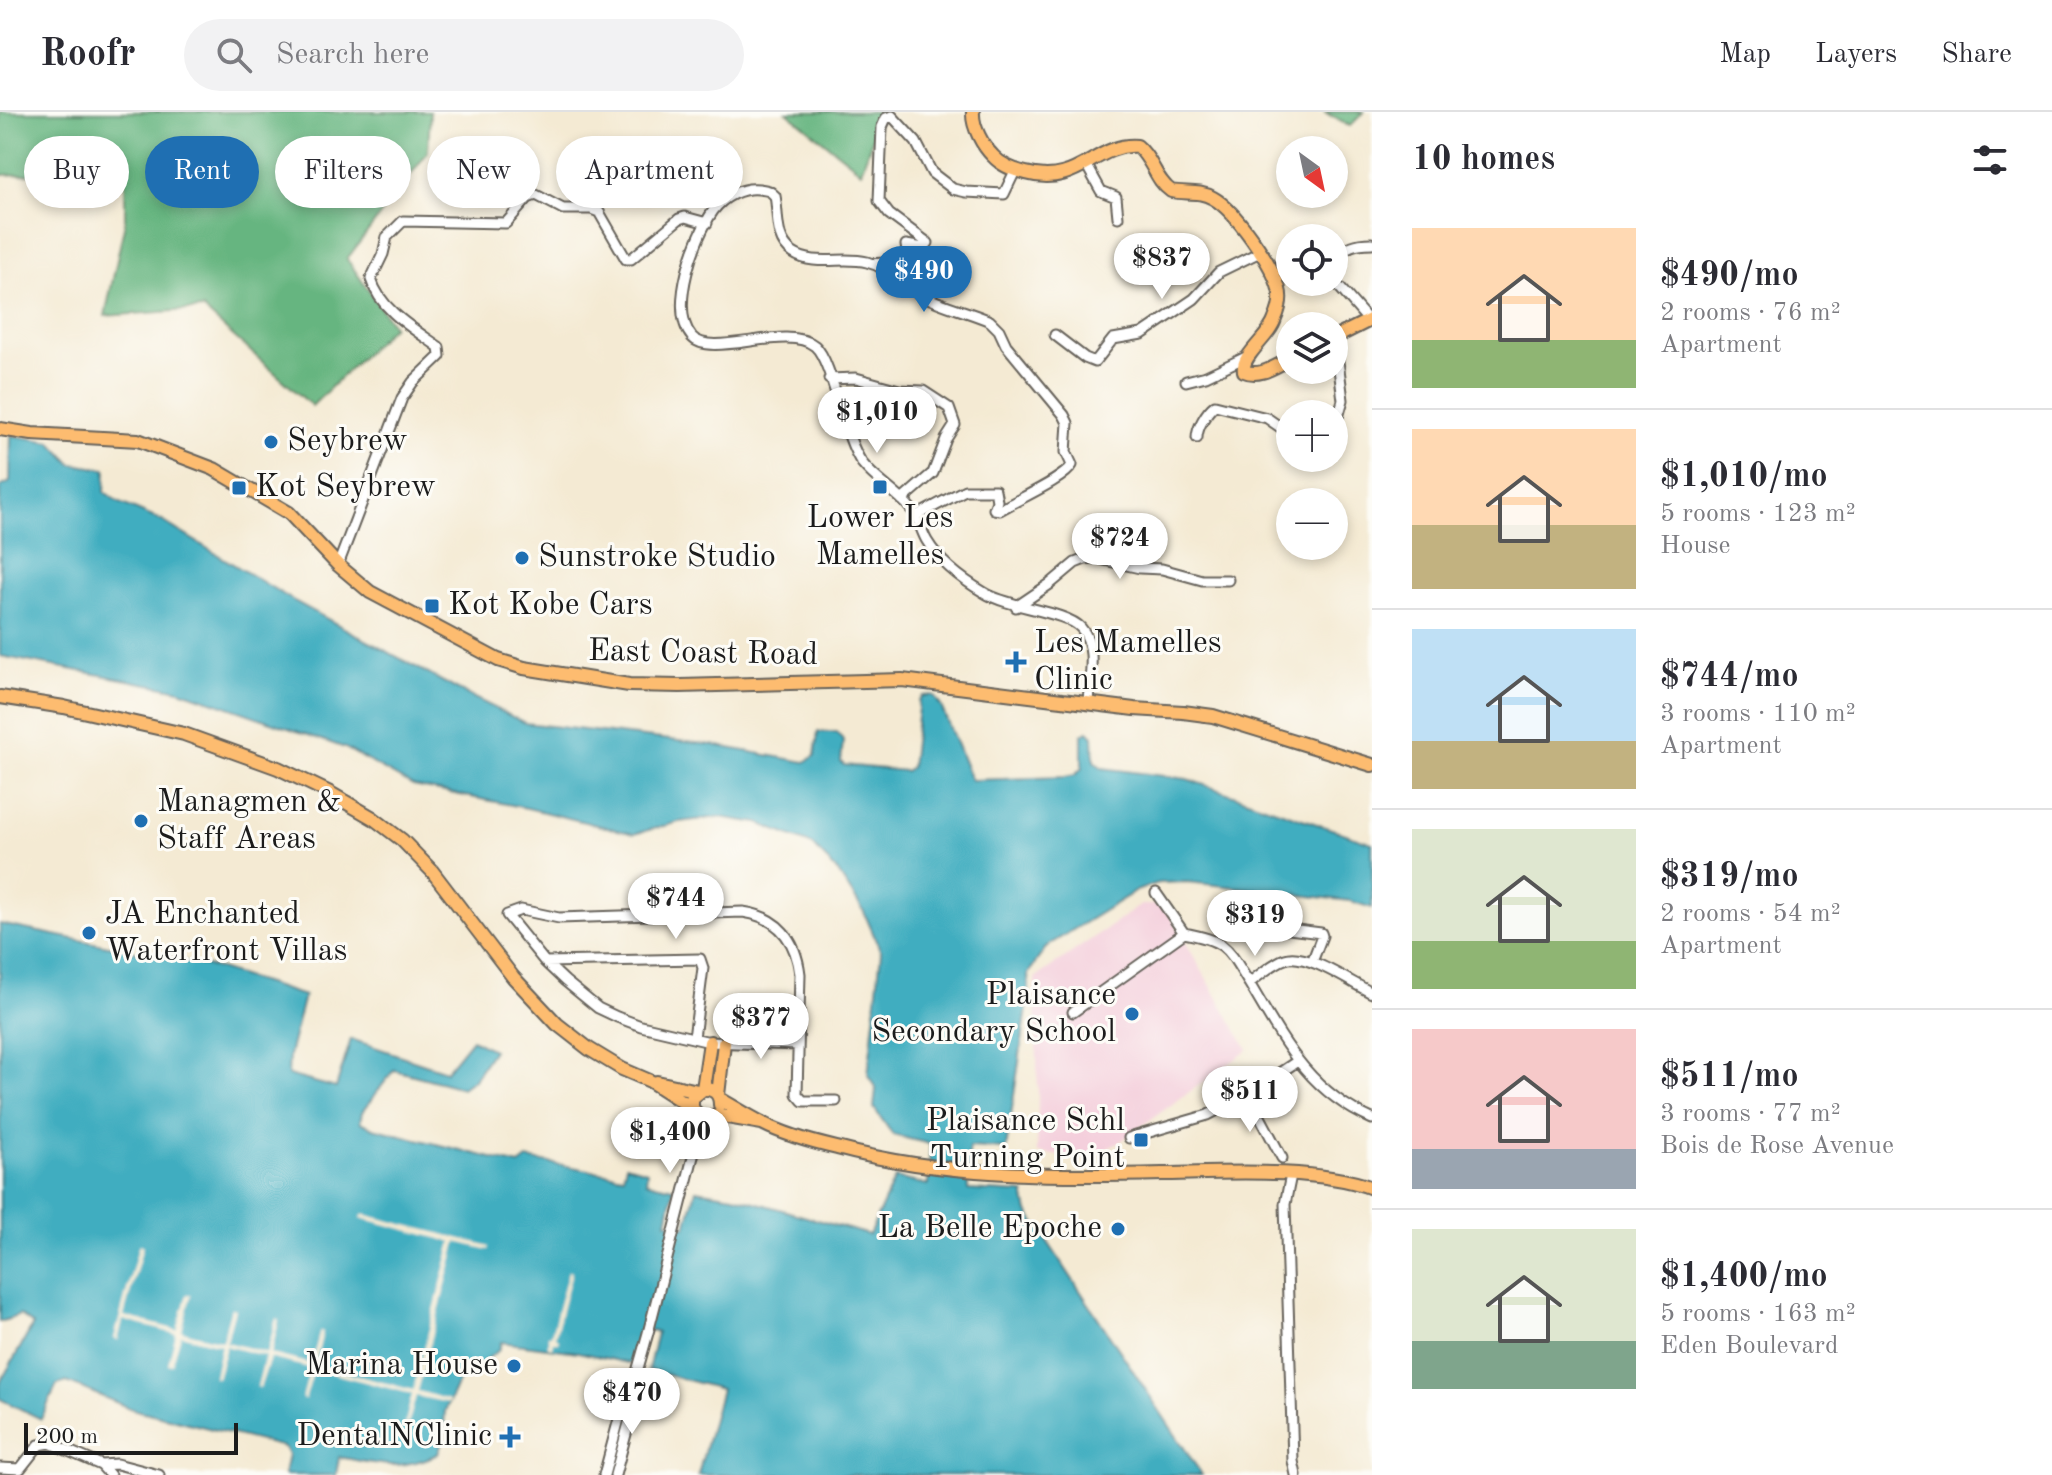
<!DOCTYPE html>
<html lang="en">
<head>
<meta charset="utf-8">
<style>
  body { margin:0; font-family:"Old Standard TT",serif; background:#f2f2f3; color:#2b2b33; height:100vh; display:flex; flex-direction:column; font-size:30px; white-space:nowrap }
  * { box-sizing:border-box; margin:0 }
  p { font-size:26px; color:#7c7c81 }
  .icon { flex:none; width:44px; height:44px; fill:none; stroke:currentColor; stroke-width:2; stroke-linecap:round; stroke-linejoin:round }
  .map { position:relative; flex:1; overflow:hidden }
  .drawer { display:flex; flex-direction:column; background:#fff; width:680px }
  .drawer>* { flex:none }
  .banner { position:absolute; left:24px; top:24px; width:760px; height:72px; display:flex; gap:16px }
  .needle { width:52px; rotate:147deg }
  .tools { position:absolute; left:1276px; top:24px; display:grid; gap:16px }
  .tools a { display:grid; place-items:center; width:72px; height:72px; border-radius:50%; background:#fff; box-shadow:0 4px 12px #0003; font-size:40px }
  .scale { position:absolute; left:24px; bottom:20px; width:214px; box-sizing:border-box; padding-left:8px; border:4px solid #1c1c1c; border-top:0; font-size:22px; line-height:28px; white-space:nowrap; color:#1c1c1c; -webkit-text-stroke:6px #fdfcf7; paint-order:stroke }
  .price { position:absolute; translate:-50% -68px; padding:0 18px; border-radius:28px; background:#fff; color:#222; font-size:26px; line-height:52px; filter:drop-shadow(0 2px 4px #0008) }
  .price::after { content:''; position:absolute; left:50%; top:48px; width:24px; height:18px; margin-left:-12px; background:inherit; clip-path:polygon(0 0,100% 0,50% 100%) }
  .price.selected { background:#1f6fb2; color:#fff }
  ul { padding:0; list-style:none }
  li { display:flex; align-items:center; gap:24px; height:200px; padding:0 40px }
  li+li { border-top:2px solid #e1e1e2 }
  li span { display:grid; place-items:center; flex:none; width:224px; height:160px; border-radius:0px; color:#555 }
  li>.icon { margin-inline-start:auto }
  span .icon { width:96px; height:96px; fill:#fffc; stroke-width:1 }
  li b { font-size:34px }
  h2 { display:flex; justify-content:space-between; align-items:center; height:96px; padding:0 40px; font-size:34px }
  .chip { padding:0 28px; border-radius:36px; background:#fff; box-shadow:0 4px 12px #0003; font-size:28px; line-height:72px }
  .chip.selected { background:#1f6fb2; color:#fff }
  header { display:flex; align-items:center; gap:48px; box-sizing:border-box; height:112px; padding:0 40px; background:#fff; border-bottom:2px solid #e1e1e2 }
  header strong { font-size:38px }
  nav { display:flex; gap:44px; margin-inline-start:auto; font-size:28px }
  .search { width:560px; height:72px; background:#f2f2f3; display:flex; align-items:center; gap:20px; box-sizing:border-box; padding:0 28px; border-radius:44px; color:#7c7c81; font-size:30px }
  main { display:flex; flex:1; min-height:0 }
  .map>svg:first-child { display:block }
  .built { fill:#f4cfdc }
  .forest { fill:#66b580; stroke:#41684e; stroke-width:2 }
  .water { fill:#41adc0; stroke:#2e646e; stroke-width:2 }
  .pier { fill:#f4ead3 }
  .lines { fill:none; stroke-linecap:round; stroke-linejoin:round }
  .minor-casing { stroke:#68645c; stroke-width:13 }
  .major-casing { stroke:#68645c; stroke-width:16 }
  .minor { stroke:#fff; stroke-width:9 }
  .major { stroke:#fdbc70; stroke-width:12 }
  .poi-dot { fill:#1f6fb2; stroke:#fdfcf7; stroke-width:3 }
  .labels { text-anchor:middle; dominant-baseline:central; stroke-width:6; stroke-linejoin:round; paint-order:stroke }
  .poi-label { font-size:32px; fill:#1c1c1c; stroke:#fdfcf7; text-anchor:start }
  .street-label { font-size:32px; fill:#1c1c1c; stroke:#fdfcf7 }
</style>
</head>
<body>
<header>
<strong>Roofr</strong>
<div class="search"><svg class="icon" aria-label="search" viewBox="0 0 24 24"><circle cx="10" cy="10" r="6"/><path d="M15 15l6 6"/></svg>Search here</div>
<nav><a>Map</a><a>Layers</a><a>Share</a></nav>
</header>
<main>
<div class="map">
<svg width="1372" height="1363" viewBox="0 0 1372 1363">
  <rect width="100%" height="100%" fill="#fdfcf7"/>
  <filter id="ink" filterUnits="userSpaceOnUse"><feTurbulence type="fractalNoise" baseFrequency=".0125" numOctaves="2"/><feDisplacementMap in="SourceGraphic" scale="16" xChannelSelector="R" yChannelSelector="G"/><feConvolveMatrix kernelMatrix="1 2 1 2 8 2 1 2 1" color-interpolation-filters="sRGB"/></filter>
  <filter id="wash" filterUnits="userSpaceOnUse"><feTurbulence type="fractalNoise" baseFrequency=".006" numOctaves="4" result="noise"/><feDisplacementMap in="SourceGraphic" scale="32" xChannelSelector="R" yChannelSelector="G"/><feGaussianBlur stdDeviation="1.8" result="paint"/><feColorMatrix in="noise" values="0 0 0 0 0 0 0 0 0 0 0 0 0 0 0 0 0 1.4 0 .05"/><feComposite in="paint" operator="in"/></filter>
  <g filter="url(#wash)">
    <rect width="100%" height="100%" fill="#f4ead3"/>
    <path class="built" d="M1141,793H1164L1248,938L1118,1031L1087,1047L1037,1041L1038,984L1035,866Z"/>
    <path class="forest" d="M0,0H430L428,40L347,147L393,214L312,294L203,197L105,204L125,110V59L0,63Z
      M787,0H882L861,59Z
      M1324,0H1364L1350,14Z"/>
    <path class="water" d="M11,323L51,330L72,352L106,357L105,380L118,390L162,409L294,489L458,578L525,611L713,633L805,650L815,644L818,620H837L843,628L841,650L844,653L905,659L911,655L919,588L923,584L933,583L941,594L971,668L1065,665L1075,663L1082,656V622L1088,619L1093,624L1094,649L1102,656L1187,667L1372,731V796L1350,789L1244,776L1187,770L1158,771L1136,779L1047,834L1028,862L1029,883L1006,1037L969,1035L968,1078L1024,1081L1028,1100L1202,1363H698L721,1277L648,1258L657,1221L642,1216L632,1252L578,1240L501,1230L499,1238L478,1254L466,1252L445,1299L443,1326L438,1342C399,1360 379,1352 339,1345L336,1363H284L288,1342L284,1335L132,1297L67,1270L57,1273L41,1307L0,1287V1271L33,1213L20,1203L0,1210V812L217,856L304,884L289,943L288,963L336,976L351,927L446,959L472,927L493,938L474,967L462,976L394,958L362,1000L360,1010L373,1016L519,1053L527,1047L623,1064L626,1053L647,1059L646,1070L674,1076L667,1110L686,1115L696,1078L734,1084L869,1123L895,1066L928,1073L930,1032L893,1023L874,996L876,977L868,963L881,840L864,800L837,759L813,733L758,711L719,705L679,710L634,722L527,696L413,674L345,636L180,578L0,544V375L10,370Z"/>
    <path class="pier" d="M363,1102L490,1134L489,1138L457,1130L418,1279L449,1288V1291L416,1284L408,1313L405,1312L412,1282L314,1257L305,1288L302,1287L310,1256L270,1246L260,1276L257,1275L265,1244L226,1234L217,1266L214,1265L221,1233L181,1223L172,1253L168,1252L176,1222L123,1208L118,1228L114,1227L139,1132L143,1134L124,1204L177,1218L187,1182L191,1183L182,1219L222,1229L231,1196L235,1197L226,1230L267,1241L276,1207L279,1208L271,1242L311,1252L320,1219L323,1220L315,1253L413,1278L452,1130L361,1106Z
      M568,1159L572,1160L555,1225L559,1227L558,1230H553L552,1236L548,1235V1223H551Z"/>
  </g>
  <g filter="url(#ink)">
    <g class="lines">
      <defs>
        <path id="minor" d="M1086,52L1101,79L1116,85L1118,105
          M1334,147C1346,134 1355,131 1372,131
          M873,152C890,148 908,160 921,147L907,140L906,133L923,136L928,131L889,102L879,89L882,15L886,6L892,4L916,30L932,61L953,77L966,80L1004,82L1015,59
          M1334,169L1368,208
          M1055,223L1085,246L1095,250L1113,227L1142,222L1194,187L1219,160L1260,140
          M829,267L856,266L899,278L923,279L949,296L955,313L946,327L933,361L902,388
          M1186,269L1206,264L1246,245
          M1334,319L1343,288L1335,226
          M1197,326C1197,316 1206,300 1215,293L1267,306L1290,322
          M916,404L965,378H995L997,389L994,397L1000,398C1016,388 1065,367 1072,353L1066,340L1068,311L1064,303L1006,233L999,218L990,209C967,199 942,194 920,182C901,173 888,155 867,150C843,144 814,155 793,141C774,128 779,103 775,84C770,78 767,78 759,77C742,75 723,85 713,99C695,125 668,197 692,225C711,247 788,211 815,234C833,250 843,325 862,351C876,369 897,380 911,397C919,406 921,419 927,429C940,451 963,468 985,481C1009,496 1066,499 1081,516C1098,535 1089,567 1088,591
          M338,453L402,286L413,270L440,244L439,235C414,217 380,198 371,167L383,142L387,125L403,109L506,111L528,86L536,83L563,97H591L599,100L626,147H631L679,107L685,105L707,111
          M1016,495L1050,472L1075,451L1085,447L1095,446L1140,456L1162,457L1202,468H1228
          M1156,781L1184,821C1227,829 1227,835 1249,871
          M1265,814L1321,821L1322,824L1312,850
          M545,850L700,847L703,856L694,926
          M1372,881C1352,871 1305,839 1285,847C1273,851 1260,863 1249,871C1283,928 1308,979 1372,1007
          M1073,900L1184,821
          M798,933L710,930L641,914L617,905L598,896L565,869L545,850L507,803L521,798L559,806L743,800C778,805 796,828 800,862L797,982L803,989H836
          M1248,982L1282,1046
          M1129,1026L1208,1003L1248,982L1296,950
          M1291,1063L1285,1092L1293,1349L1296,1363
          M101,1353L117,1352L159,1363
          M0,1356L20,1357L39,1333L50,1331L101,1353L110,1363
          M604,1363L623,1292L633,1274L648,1221L698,1025
          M615,1363L633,1296V1278"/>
        <path id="major" d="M973,0C972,15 983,34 993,44C1002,54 1013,58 1026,61C1078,76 1095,31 1137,34C1153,47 1155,68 1171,79C1186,82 1199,78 1213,86C1235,98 1273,153 1279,177C1282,187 1279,198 1275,207C1270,225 1241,243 1244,259C1260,266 1275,254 1290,247
          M1334,226L1372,207
          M0,317L32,322L138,328L214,357L289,401L338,453L370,480L498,548L524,556L629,573L680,574L902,568L1134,597L1183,600L1213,604L1372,653
          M0,585L64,595L184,622L278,656L330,681L373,706L402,728L432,759L513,865L557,912L589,937L622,957L650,969L692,996L700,1005L707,1006L716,1003L762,1011
          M657,970L698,979
          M703,977L710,930
          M718,983L724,931
          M720,987C734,995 748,1004 762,1011C785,1023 811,1030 837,1036C941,1064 1054,1065 1162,1062C1223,1061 1315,1055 1372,1076
          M692,996V986L703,977C714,976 720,982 720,993
          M694,1001L698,1025"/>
      </defs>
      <use href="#minor" class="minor-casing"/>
      <use href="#major" class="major-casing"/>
      <use href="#minor" class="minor"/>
      <use href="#major" class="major"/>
    </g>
  </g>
  <g class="poi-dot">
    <circle cx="271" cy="330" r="8"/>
    <rect x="872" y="367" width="16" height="16" rx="4"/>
    <rect x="231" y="368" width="16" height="16" rx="4"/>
    <circle cx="522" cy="446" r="8"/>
    <rect x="424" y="486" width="16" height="16" rx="4"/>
    <path d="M1012 538h8v8h8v8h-8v8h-8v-8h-8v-8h8z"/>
    <circle cx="141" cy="709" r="8"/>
    <circle cx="89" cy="821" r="8"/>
    <circle cx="1132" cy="902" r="8"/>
    <rect x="1133" y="1020" width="16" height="16" rx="4"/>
    <circle cx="1118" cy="1117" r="8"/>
    <circle cx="514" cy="1254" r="8"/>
    <path d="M506 1313h8v8h8v8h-8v8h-8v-8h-8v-8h8z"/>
  </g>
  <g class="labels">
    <g class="poi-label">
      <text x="287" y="330">Seybrew</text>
      <text x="255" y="376">Kot Seybrew</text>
      <text x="880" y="407" text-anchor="middle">Lower Les<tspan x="880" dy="37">Mamelles</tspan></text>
      <text x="538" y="446">Sunstroke Studio</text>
      <text x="448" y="494">Kot Kobe Cars</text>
      <text x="1034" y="532">Les Mamelles<tspan x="1034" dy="37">Clinic</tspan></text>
      <text x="157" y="691">Managmen &amp;<tspan x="157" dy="37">Staff Areas</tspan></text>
      <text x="105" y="803">JA Enchanted<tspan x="105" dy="37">Waterfront Villas</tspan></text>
      <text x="1116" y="884" text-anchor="end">Plaisance<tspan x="1116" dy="37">Secondary School</tspan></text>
      <text x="1125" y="1010" text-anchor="end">Plaisance Schl<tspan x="1125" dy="37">Turning Point</tspan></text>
      <text x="1102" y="1117" text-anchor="end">La Belle Epoche</text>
      <text x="498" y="1254" text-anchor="end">Marina House</text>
      <text x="492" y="1325" text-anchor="end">DentalNClinic</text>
    </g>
    <g class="street-label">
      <text transform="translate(703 542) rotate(1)">East Coast Road</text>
    </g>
  </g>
</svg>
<div class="tools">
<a><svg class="needle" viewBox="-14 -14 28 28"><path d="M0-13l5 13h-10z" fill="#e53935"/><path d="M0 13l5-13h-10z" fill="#7c7c81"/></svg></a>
<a><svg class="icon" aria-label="locate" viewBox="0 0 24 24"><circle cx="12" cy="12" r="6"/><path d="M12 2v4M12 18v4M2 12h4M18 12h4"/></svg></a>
<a><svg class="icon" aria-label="layers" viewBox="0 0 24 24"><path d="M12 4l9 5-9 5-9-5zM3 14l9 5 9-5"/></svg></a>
<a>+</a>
<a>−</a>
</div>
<div class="scale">200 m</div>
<b class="price" style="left:1162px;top:189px">$837</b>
<b class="price selected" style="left:924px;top:202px">$490</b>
<b class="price" style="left:877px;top:343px">$1,010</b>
<b class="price" style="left:1120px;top:469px">$724</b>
<b class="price" style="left:676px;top:829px">$744</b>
<b class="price" style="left:1255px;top:846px">$319</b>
<b class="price" style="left:761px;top:949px">$377</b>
<b class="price" style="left:1250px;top:1022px">$511</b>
<b class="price" style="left:670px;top:1063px">$1,400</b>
<b class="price" style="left:632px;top:1324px">$470</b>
<div class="banner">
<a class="chip">Buy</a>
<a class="chip selected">Rent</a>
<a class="chip">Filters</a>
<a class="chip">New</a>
<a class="chip">Apartment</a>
</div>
</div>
<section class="drawer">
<h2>10 homes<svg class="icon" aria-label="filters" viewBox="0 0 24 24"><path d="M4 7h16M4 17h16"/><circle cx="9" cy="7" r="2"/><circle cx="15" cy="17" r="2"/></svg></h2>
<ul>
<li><span style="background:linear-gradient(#ffd9b3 70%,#8fb573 0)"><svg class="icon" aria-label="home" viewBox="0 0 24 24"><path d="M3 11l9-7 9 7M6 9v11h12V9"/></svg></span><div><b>$490/mo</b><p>2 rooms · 76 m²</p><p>Apartment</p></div></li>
<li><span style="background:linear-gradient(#ffd9b3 60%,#c2b280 0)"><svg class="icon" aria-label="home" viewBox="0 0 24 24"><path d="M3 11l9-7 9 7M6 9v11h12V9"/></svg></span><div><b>$1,010/mo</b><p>5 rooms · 123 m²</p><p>House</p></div></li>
<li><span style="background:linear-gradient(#bfe0f5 70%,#c2b280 0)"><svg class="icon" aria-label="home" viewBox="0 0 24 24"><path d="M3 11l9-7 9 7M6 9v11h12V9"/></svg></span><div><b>$744/mo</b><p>3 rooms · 110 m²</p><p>Apartment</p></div></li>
<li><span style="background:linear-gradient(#dfe7d0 70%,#8fb573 0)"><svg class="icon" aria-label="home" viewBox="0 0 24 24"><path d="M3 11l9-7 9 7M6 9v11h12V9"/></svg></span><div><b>$319/mo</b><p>2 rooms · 54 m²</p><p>Apartment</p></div></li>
<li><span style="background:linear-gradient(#f6c9c9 75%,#9aa5b1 0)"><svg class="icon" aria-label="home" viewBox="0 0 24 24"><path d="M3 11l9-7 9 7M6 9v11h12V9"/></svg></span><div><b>$511/mo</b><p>3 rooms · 77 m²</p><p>Bois de Rose Avenue</p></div></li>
<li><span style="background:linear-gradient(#dfe7d0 70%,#7fa58c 0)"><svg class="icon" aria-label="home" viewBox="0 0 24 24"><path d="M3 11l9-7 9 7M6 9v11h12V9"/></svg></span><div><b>$1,400/mo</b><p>5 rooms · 163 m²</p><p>Eden Boulevard</p></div></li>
</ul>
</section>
</main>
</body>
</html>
